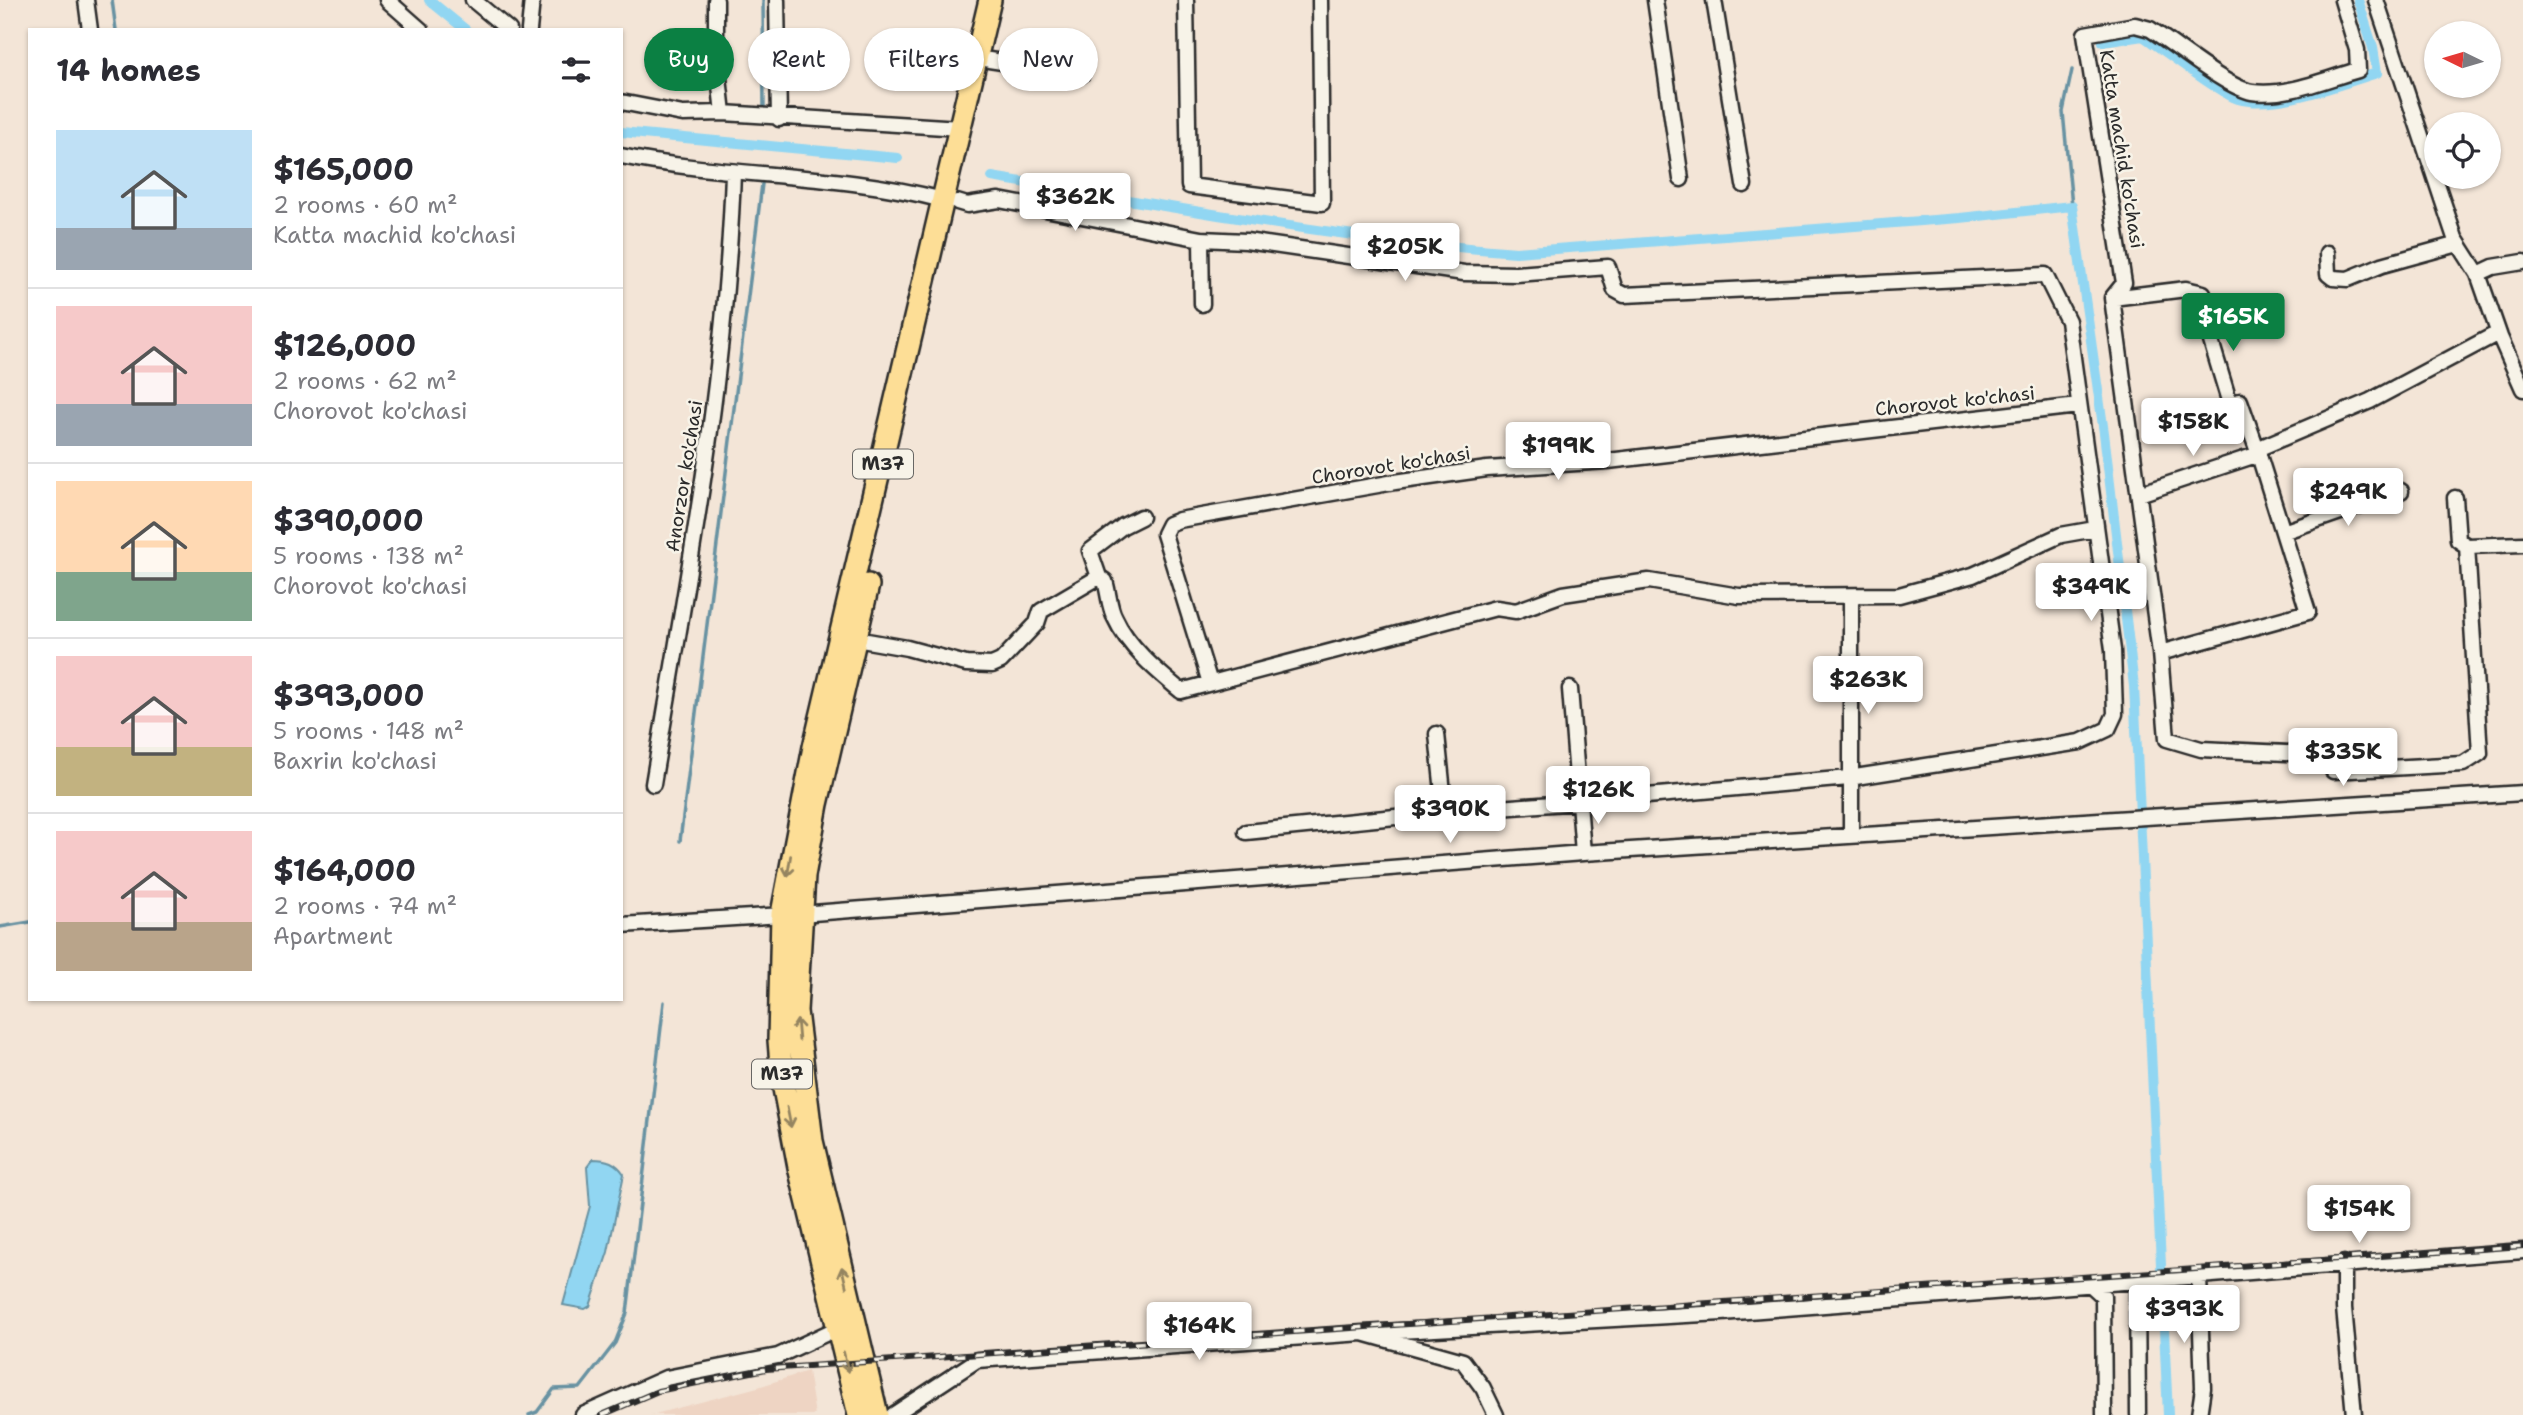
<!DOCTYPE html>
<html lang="en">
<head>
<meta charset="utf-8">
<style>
  body { margin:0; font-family:"Shantell Sans",sans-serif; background:#f2f2f3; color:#2b2b33; height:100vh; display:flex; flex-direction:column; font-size:26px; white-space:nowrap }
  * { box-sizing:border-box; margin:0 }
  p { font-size:23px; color:#7c7c81 }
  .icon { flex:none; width:38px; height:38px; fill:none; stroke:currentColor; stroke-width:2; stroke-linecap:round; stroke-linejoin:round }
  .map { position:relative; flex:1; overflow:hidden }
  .panel { position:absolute; left:28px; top:28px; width:595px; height:973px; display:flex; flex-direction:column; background:#fff; border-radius:0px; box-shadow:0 2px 5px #0004 }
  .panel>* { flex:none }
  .banner { position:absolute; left:644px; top:28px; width:665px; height:63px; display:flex; gap:14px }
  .needle { width:46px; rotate:275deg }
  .fabs { position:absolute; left:2424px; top:21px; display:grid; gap:14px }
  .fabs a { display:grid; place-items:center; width:77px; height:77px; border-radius:50%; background:#fff; box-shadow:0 2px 5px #0004; font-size:35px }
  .price { position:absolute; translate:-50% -60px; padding:0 16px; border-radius:7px; background:#fff; color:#222; font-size:23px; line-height:46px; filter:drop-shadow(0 2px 4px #0008) }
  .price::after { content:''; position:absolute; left:50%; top:42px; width:21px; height:16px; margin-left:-10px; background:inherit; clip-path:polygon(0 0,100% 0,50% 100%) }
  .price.active { background:#0b8043; color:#fff }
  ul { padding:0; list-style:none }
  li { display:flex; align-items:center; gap:21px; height:175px; padding:0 28px }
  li+li { border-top:2px solid #e1e1e2 }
  li span { display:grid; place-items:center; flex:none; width:196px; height:140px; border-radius:0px; color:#555 }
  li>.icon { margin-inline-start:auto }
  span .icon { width:84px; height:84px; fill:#fffc; stroke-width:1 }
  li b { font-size:30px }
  h2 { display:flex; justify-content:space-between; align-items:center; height:84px; padding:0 28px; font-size:30px }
  .pill { padding:0 24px; border-radius:32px; background:#fff; box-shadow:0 2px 5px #0004; font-size:24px; line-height:63px }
  .pill.active { background:#0b8043; color:#fff }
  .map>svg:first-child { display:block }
  .built { fill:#eed4c3 }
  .water { fill:#91d6f2; stroke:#6892a2; stroke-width:2 }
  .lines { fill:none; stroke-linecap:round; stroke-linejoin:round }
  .stream { stroke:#6892a2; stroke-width:3.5 }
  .canal { stroke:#91d6f2; stroke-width:10 }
  .minor-casing { stroke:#2b2b2b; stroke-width:19 }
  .highway-casing { stroke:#2b2b2b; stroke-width:26 }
  .minor { stroke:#f7f3e8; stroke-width:14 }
  .highway { stroke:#fdde96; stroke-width:21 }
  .rail-casing { stroke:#2b2b2b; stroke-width:6 }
  .rail { stroke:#f7f3e8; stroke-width:3.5; stroke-dasharray:10; stroke-linecap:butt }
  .oneway { stroke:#948460 }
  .labels { text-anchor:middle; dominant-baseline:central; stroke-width:5; stroke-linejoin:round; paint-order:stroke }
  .shield { fill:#f7f3e8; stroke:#686764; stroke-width:2 }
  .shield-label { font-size:18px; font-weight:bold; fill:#2b2b2b }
  .street-label { font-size:19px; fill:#2b2b2b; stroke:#f7f3e8 }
</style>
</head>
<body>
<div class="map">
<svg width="2523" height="1415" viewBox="0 0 2523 1415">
  <rect width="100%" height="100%" fill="#f3e5d7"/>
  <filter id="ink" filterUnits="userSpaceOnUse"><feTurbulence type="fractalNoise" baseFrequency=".0143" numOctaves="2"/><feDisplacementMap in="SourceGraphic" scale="14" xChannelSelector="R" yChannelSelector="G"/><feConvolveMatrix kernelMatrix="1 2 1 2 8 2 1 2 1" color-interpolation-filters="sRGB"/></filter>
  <g filter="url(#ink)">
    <path class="built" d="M808,1371L815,1415H651L758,1387Z"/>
    <path class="water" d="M593,1159C607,1159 616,1162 624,1174L608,1252L590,1306L585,1309L563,1305L590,1206L587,1167Z"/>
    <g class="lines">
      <path class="stream" d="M112,0L116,30
        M763,0L764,108
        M2072,206L2063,112L2072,70
        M680,841L762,184
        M0,927L30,922
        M529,1415L537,1412L554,1389L580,1388L615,1343L627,1313L664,1002"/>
      <path class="canal" d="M429,0L466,30
        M2103,42L2143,36C2164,50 2219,93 2238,99C2276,110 2340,84 2377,73L2373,48L2358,0
        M621,132L898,158
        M992,177C1166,206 1340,239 1516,252L1960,218L2072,206L2104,433L2134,686L2168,1415"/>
      <defs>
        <path id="minor" d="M86,0L90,30
          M387,0L421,30
          M473,0L509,30
          M716,0V51L723,113
          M777,0L779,119
          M1186,0L1189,186L1322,203L1320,0
          M1655,0L1681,179
          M1714,0L1744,185
          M2342,0L2357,50L2358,70C2326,79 2286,97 2252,92C2227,88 2175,44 2150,29L2135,25L2085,34L2124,283L2112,298L2160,653L2308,612L2257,449L2370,401L2498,333
          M2376,0L2455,238L2478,274L2500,337L2523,389
          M529,30L532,0
          M989,60L1082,74
          M621,102L683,114L723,113L960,128
          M621,156C728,178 837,172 943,200
          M957,202L967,205L999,200L1201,239L1246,241L1464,273L1516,274L1608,267L1615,290L1624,295L2045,275L2068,321L2113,650L2115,714L2108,729L2080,742L1849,778L1579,802L1570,689
          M1201,239L1202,304
          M2327,253L2328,274L2333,278L2348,279L2382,265L2458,244
          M2478,274L2493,267L2523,262
          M2112,298L2186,289L2203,293L2211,341L2230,404L2240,401L2257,449
          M2139,494L2259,454
          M2455,498L2458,540L2467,546
          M2283,532L2401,491
          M1099,577L1090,551L1123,526L1141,517
          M856,639L907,648L966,664L992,665L1001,661L1037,623L1041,611L1099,577L1105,581C1109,593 1109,608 1115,618C1128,647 1157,671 1181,691L1496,608L1516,611L1563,594L1649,581L1739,596L1899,595L1973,575L2061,535L2095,529
          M2160,653L2167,739L2201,749L2331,755L2333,771L2463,764L2480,753L2467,546L2523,544
          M1210,683L1164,534L1169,524L1179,520L1395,482L1487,469L1608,461L2078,406
          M1437,734L1445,812L1579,802L1583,853
          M653,784C687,580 726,380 733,173
          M1246,832L1445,812
          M1851,836V596
          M621,925L800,914L1583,853L2523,793
          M2344,1263V1308L2354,1415
          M2199,1276L2203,1388L2199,1415
          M2137,1282L2138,1415
          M2092,1286L2103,1296L2104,1415
          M1363,1333L1722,1313L2523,1251
          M583,1415L666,1378L778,1356L838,1328
          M893,1415L977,1360L1363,1333L1463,1361L1483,1388L1496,1415"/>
        <path id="highway" d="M868,585L817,804L804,876L796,1011L812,1141L877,1415
          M859,1415L799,1167L782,1078L779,1040L782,914L814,747L990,0"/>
      </defs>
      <use href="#minor" class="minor-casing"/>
      <use href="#highway" class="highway-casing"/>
      <use href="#minor" class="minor"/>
      <use href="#highway" class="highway"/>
      <defs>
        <path id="rail" d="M602,1415L658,1391L766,1369L2523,1246"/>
      </defs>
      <use href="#rail" class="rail-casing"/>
      <use href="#rail" class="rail"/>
    </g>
    <defs><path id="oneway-shaft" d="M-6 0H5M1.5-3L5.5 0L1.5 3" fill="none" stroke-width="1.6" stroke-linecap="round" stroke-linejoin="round" transform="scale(1.75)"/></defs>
    <g class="oneway">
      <use href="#oneway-shaft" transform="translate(789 866) rotate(99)"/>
      <use href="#oneway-shaft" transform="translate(798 1030) rotate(-95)"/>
      <use href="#oneway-shaft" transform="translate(789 1117) rotate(79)"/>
      <use href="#oneway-shaft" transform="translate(844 1277) rotate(-103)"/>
      <use href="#oneway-shaft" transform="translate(846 1362) rotate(76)"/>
    </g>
  </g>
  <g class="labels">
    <g class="shield">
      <rect x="853" y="449.5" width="60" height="29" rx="5"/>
      <rect x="752" y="1059.5" width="60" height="29" rx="5"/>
    </g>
    <g class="shield-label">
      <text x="883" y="464">M37</text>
      <text x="782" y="1074">M37</text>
    </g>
    <g class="street-label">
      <text transform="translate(2122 149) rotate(81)">Katta machid ko'chasi</text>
      <text transform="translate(1955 401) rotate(-6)">Chorovot ko'chasi</text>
      <text transform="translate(1391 465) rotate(-9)">Chorovot ko'chasi</text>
      <text transform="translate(684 476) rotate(-81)">Anorzor ko'chasi</text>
    </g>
  </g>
</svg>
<div class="fabs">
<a><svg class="needle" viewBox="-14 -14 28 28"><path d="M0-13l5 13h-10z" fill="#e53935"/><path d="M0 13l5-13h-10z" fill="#7c7c81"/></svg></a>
<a><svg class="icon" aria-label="locate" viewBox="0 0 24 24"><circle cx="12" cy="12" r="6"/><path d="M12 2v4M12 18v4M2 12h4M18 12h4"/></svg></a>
</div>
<b class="price" style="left:1075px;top:233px">$362K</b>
<b class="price" style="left:1405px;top:283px">$205K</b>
<b class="price active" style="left:2233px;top:353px">$165K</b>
<b class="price" style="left:2193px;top:458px">$158K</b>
<b class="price" style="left:1558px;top:482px">$199K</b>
<b class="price" style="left:2348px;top:528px">$249K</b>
<b class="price" style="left:2091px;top:623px">$349K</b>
<b class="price" style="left:1868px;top:716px">$263K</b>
<b class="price" style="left:2343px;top:788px">$335K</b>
<b class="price" style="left:1598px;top:826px">$126K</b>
<b class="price" style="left:1450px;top:845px">$390K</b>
<b class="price" style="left:2359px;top:1245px">$154K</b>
<b class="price" style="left:2184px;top:1345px">$393K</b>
<b class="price" style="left:1199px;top:1362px">$164K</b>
<div class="banner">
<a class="pill active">Buy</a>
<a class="pill">Rent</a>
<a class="pill">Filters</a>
<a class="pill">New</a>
</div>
<section class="panel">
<h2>14 homes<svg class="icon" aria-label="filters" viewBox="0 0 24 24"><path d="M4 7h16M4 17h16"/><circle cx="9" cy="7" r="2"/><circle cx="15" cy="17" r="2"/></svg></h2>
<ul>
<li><span style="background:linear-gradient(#bfe0f5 70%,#9aa5b1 0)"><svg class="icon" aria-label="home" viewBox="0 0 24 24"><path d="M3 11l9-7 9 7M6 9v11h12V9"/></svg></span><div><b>$165,000</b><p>2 rooms · 60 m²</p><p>Katta machid ko'chasi</p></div></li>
<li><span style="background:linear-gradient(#f6c9c9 70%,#9aa5b1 0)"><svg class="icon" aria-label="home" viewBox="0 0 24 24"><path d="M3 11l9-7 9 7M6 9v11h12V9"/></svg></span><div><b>$126,000</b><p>2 rooms · 62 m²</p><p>Chorovot ko'chasi</p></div></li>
<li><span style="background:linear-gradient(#ffd9b3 65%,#7fa58c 0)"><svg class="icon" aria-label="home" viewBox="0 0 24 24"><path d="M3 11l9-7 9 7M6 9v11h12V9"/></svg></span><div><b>$390,000</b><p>5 rooms · 138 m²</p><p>Chorovot ko'chasi</p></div></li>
<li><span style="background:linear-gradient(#f6c9c9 65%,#c2b280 0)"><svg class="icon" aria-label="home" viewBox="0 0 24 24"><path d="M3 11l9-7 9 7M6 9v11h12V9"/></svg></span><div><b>$393,000</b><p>5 rooms · 148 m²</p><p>Baxrin ko'chasi</p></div></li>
<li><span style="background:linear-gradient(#f6c9c9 65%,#b9a48a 0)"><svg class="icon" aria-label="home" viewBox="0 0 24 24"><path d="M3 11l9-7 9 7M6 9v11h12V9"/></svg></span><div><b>$164,000</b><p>2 rooms · 74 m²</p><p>Apartment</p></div></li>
</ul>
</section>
</div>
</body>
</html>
